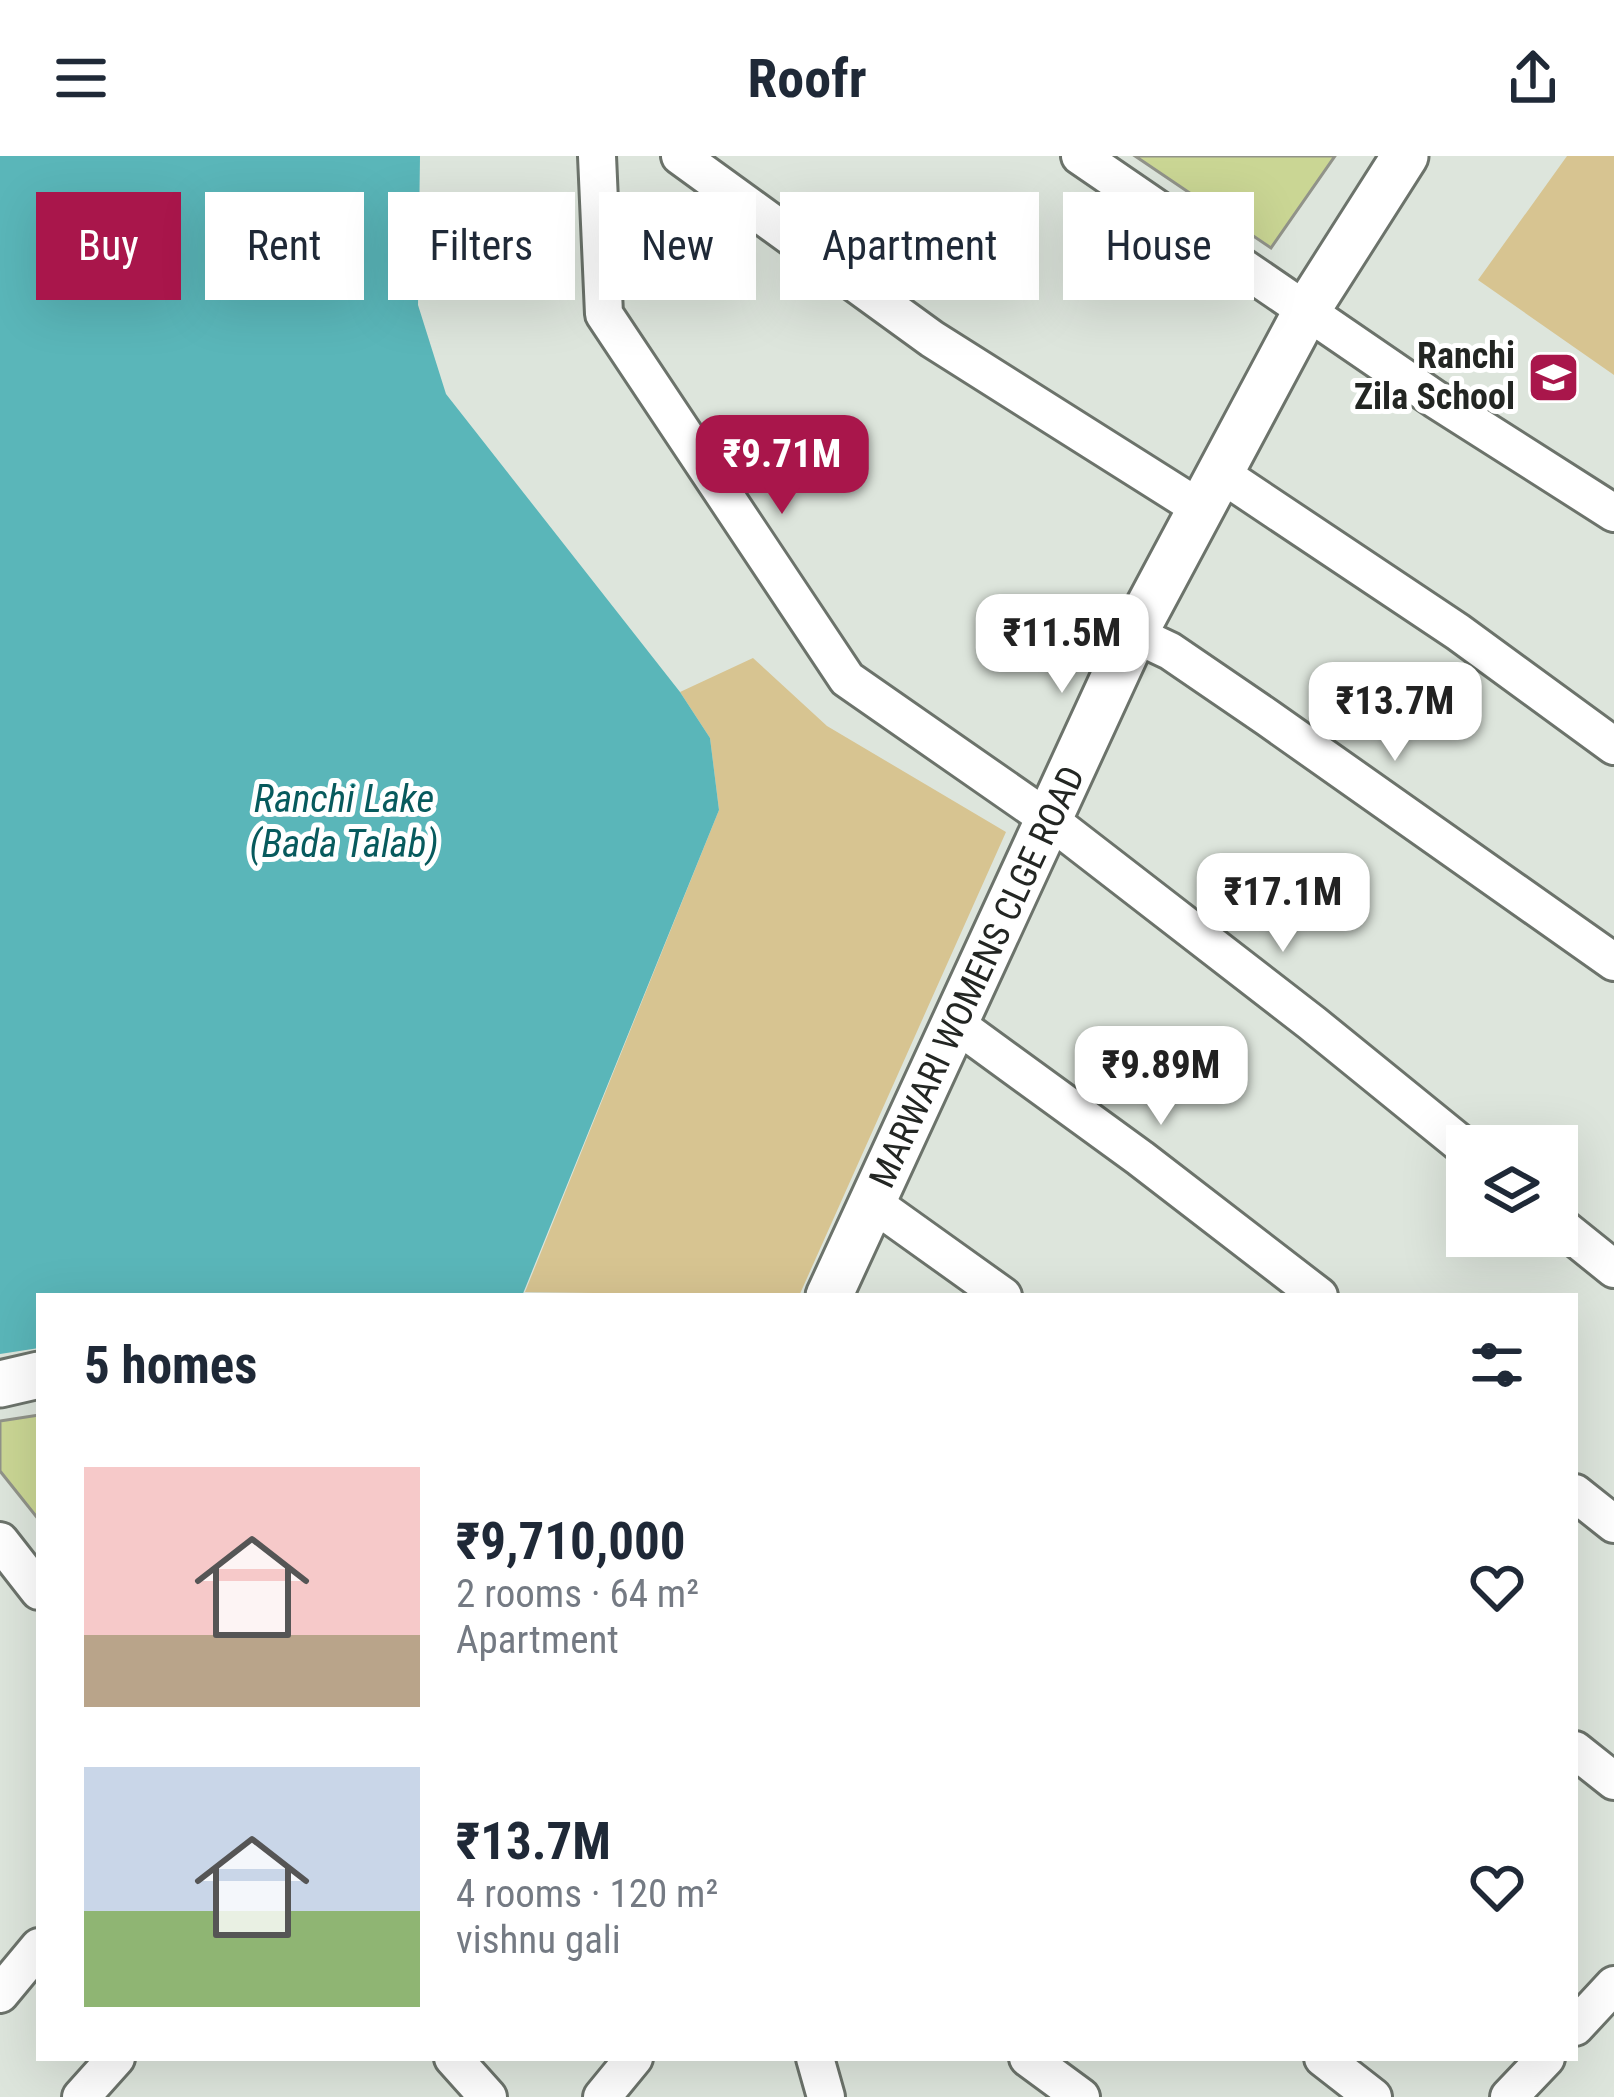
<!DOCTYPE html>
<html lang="en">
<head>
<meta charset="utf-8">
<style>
  body { margin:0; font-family:"Roboto Condensed",sans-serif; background:#f2f2f3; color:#1f2937; height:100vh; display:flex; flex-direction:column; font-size:45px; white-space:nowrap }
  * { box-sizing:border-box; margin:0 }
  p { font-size:39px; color:#747a83 }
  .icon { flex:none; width:66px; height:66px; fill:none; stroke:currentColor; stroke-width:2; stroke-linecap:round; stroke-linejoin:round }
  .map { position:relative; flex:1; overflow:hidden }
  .panel { position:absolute; left:36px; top:1137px; width:1542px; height:768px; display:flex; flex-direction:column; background:#fff; border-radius:0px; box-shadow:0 12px 48px #0002 }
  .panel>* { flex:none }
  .guide { position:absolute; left:36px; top:36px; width:1542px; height:108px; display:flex; gap:24px }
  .tools { position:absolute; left:1446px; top:969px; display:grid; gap:24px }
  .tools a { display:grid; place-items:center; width:132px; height:132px; border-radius:0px; background:#fff; box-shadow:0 12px 48px #0002; font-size:60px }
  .price { position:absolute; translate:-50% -102px; padding:0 27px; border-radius:24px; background:#fff; color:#222; font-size:39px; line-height:78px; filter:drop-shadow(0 3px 6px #0008) }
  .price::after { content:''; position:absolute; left:50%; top:72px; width:36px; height:27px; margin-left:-18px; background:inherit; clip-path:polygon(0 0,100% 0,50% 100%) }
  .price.selected { background:#a9164b; color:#fff }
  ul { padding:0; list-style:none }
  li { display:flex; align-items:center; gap:36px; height:300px; padding:0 48px }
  li span { display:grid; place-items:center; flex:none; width:336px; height:240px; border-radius:0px; color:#555 }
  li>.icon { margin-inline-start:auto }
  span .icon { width:144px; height:144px; fill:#fffc; stroke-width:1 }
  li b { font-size:51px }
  h2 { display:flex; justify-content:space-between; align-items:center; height:144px; padding:0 48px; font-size:51px }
  .pill { padding:0 42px; border-radius:0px; background:#fff; box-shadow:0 12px 48px #0002; font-size:42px; line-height:108px }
  .pill.selected { background:#a9164b; color:#fff }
  header { display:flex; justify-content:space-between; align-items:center; height:156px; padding:0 48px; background:#fff; font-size:54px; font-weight:700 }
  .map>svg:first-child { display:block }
  .green { fill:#d7c491 }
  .water { fill:#5ab6b9 }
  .building { fill:#cad694; stroke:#919389; stroke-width:3 }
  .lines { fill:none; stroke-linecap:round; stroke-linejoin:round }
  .minor-casing { stroke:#6c736b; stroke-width:42 }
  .tertiary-casing { stroke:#6c736b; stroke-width:51 }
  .minor { stroke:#fff; stroke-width:36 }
  .tertiary { stroke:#fff; stroke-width:45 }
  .labels { text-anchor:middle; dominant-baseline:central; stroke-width:10; stroke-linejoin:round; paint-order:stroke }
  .poi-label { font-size:36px; font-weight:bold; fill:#232623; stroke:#fff; text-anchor:end }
  .street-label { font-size:36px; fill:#232623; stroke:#fff }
  .water-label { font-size:39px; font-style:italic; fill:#075a5d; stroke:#fff }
</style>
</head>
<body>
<header><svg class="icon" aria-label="menu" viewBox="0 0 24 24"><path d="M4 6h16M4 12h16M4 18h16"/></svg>Roofr<svg class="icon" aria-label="share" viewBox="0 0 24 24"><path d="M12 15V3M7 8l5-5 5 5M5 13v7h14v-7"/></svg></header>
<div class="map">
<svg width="1614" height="1941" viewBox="0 0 1614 1941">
  <rect width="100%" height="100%" fill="#dde5dc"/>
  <path class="green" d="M1567,0H1614V219L1478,124Z
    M753,502L827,570L1006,676L799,1140L525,1136L719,654L710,582L680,536Z"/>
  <path class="water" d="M0,0H420L418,149L446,238L680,536L710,582L719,654L522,1140H39V1192L0,1198Z"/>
  <path class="building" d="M1135,0H1335L1271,92Z
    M39,1259V1364L0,1315V1265Z"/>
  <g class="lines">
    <defs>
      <path id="minor" d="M597,0L604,158L847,523L1051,665L1312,867L1467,993
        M680,0L932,183L1201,353
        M1080,0L1435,243L1614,357
        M1220,317L1458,476L1614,590
        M1134,478L1170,495L1268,562L1614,806
        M956,868L1140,1002L1319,1140
        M873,1047L1003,1140
        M1557,1067L1614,1113
        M1575,1337L1614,1368
        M0,1385L39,1435
        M1575,1594L1614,1625
        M0,1838L39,1791
        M1575,1871L1614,1829
        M453,1902L488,1941
        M815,1902L826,1941
        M1028,1902L1081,1941
        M1323,1902L1373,1941
        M81,1941L116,1902
        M602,1941L634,1902
        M1509,1941L1546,1902"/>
      <path id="tertiary" d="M829,1140L1134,478L1307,154L1405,0
        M0,1228L39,1219"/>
    </defs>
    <use href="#minor" class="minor-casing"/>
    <use href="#tertiary" class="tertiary-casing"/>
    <use href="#minor" class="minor"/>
    <use href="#tertiary" class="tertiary"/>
  </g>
  <defs>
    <symbol id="school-square" viewBox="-11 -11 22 22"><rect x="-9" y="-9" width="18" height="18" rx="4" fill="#a9164b" stroke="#fff"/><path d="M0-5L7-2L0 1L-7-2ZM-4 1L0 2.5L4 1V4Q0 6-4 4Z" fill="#fff"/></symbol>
  </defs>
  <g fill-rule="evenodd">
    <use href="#school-square" x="1524" y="192" width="59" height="59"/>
  </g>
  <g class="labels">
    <g class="poi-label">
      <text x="1515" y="200">Ranchi<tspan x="1515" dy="41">Zila School</tspan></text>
    </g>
    <g class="street-label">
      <text transform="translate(977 821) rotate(-65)">MARWARI WOMENS CLGE ROAD</text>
    </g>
    <g class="water-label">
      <text x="344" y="643">Ranchi Lake<tspan x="344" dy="45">(Bada Talab)</tspan></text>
    </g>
  </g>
</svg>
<div class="tools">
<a><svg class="icon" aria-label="layers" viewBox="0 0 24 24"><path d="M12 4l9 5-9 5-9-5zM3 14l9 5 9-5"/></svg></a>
</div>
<b class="price selected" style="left:782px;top:361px">₹9.71M</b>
<b class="price" style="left:1062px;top:540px">₹11.5M</b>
<b class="price" style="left:1395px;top:608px">₹13.7M</b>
<b class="price" style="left:1283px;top:799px">₹17.1M</b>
<b class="price" style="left:1161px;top:972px">₹9.89M</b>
<div class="guide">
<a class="pill selected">Buy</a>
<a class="pill">Rent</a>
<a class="pill">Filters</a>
<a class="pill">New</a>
<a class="pill">Apartment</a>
<a class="pill">House</a>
</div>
<section class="panel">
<h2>5 homes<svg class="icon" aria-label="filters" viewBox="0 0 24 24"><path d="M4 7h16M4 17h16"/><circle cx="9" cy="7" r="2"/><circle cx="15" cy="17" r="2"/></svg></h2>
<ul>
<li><span style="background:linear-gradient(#f6c9c9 70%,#b9a48a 0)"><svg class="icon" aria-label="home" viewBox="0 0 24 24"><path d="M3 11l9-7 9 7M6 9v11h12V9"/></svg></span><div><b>₹9,710,000</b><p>2 rooms · 64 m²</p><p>Apartment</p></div><svg class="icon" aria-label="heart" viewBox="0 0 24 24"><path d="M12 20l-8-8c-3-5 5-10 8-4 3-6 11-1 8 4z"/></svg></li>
<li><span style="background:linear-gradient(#c9d6e8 60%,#8fb573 0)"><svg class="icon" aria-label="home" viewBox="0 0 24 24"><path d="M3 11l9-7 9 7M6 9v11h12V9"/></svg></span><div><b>₹13.7M</b><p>4 rooms · 120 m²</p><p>vishnu gali</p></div><svg class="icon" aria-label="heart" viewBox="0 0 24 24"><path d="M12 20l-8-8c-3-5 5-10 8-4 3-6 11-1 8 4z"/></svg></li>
</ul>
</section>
</div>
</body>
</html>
